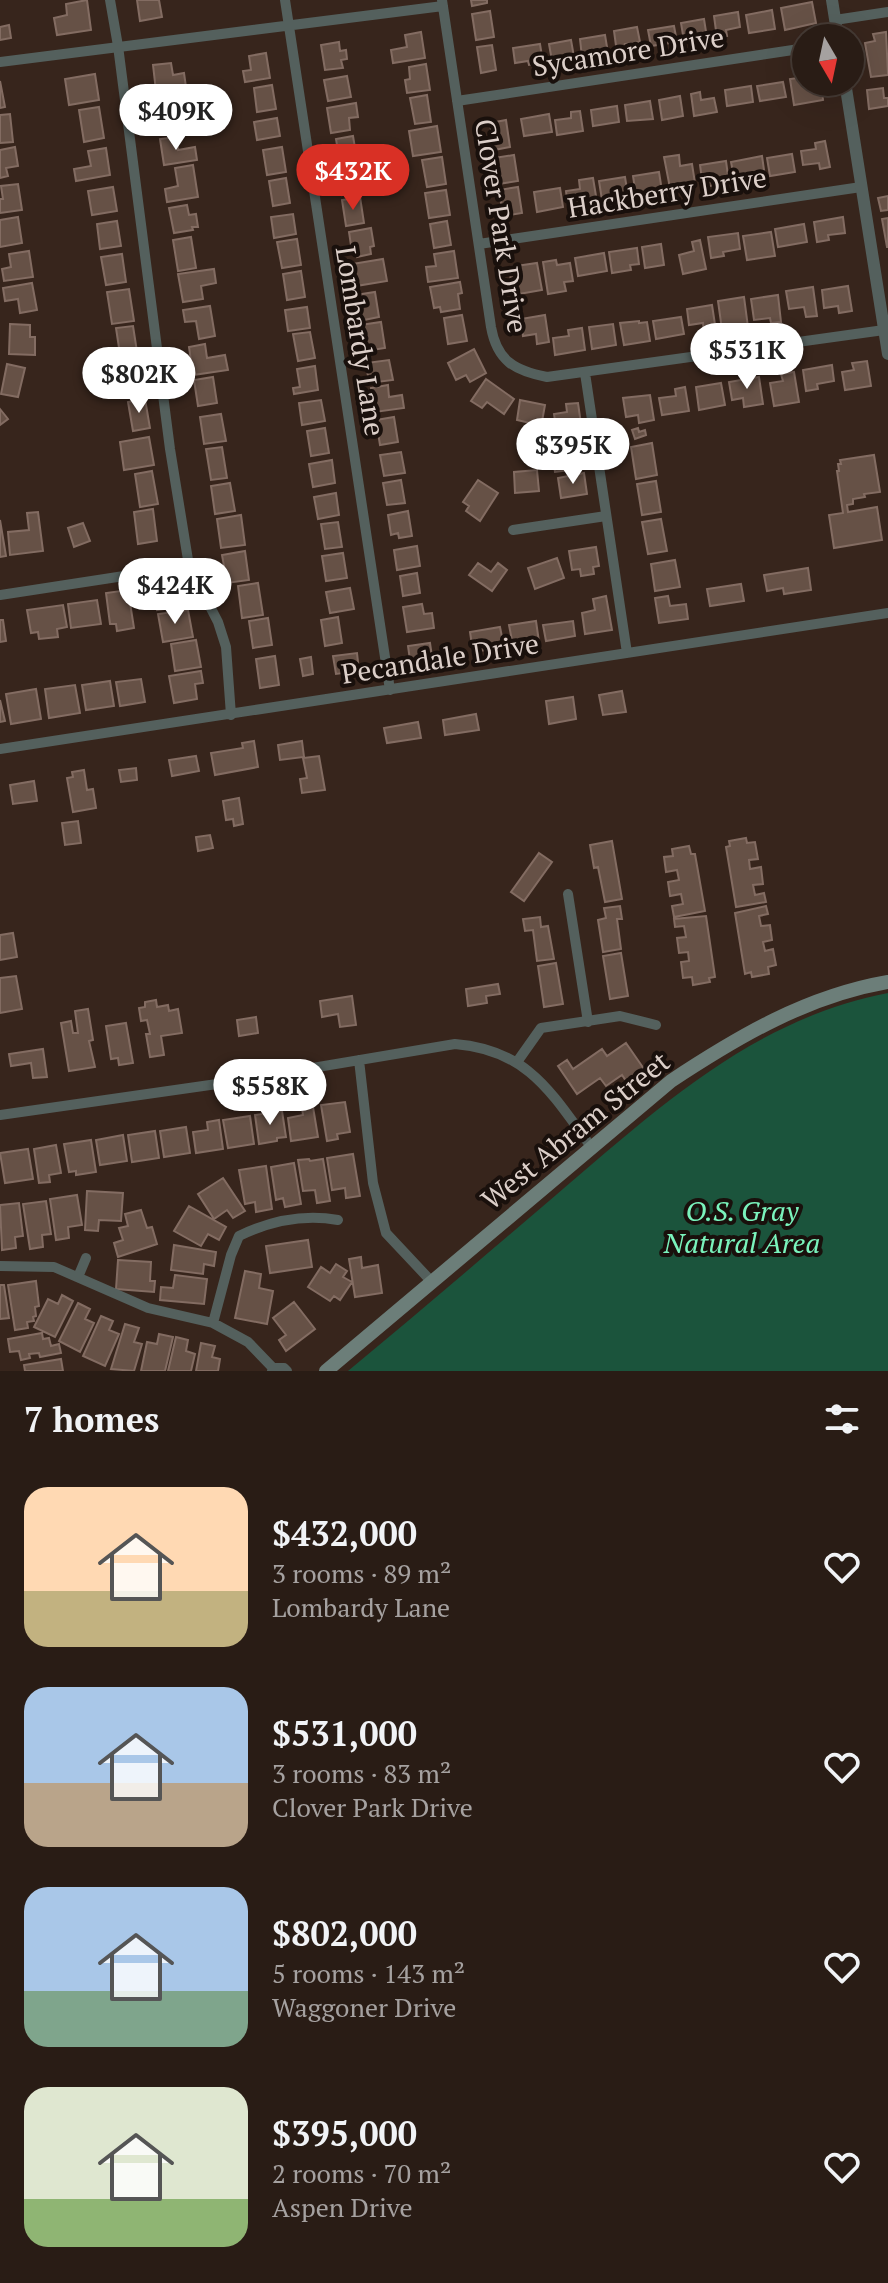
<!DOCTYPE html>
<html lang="en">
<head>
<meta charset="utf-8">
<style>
  body { margin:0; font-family:"PT Serif",serif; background:#352922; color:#f1f3f6; height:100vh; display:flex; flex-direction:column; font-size:30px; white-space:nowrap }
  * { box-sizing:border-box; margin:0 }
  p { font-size:26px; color:#a5a1a0 }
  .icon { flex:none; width:44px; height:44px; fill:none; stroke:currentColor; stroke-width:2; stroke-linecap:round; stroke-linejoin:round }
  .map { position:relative; height:1371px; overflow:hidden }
  .panel { display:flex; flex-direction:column; background:#291c15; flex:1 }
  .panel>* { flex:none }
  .needle { width:52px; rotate:171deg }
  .buttons { position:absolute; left:792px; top:24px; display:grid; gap:16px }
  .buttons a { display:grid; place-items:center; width:72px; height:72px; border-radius:50%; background:#291c15; box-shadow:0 8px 32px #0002,0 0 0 2px #453a34; font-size:40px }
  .price { position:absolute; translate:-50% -68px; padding:0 18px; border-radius:28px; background:#fff; color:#222; font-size:26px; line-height:52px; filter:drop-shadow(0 2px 4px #0008) }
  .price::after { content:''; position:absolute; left:50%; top:48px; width:24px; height:18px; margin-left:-12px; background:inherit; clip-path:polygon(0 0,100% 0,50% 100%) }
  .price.on { background:#d93025; color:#fff }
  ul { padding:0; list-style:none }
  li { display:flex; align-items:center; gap:24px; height:200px; padding:0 24px }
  li span { display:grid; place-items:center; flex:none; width:224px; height:160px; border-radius:24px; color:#555 }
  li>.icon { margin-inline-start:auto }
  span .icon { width:96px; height:96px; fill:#fffc; stroke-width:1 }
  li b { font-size:34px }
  h2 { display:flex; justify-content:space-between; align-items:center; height:96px; padding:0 24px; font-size:34px }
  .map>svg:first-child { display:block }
  .green { fill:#1b543c }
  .building { fill:#665146; stroke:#836c62; stroke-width:2 }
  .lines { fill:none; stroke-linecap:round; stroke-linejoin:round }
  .minor { stroke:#54605d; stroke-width:10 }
  .tertiary { stroke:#54605d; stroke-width:12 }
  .secondary { stroke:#6c7e79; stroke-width:14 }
  .labels { text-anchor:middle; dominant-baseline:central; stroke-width:8; stroke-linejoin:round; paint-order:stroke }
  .street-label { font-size:28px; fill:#dccfc9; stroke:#19100c }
  .park-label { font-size:28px; font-style:italic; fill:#7af3bc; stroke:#19100c }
</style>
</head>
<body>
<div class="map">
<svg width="888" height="1371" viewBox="0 0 888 1371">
  <rect width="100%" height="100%" fill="#37251c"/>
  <path class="green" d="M888,993V1371H348C418,1313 487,1254 556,1195C657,1109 753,1019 888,993Z"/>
  <path class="building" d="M87,0L91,30L57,35L54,18L67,15L66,4Z
    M137,0H159L162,17L140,21Z
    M471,0H487V3L472,6Z
    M812,2L816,23L785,30L781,8Z
    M772,10L775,29L749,33L746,15Z
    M490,11L494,37L476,40L472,14Z
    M738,12L740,27L726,30L727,36L717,38L714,16Z
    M704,19L707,38L684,41L681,23Z
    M9,25L11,38L0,40V27Z
    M674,26L677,42L651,46L648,30Z
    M637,27L640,42L625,44L627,51L617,53L614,31Z
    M421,32L425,58L393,63L391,50L407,47L405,35Z
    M886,32L888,75L871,77L865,43L875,41L873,34Z
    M605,35L608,53L582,57L580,39Z
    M571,40L574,57L552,61L549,44Z
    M339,42L340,51L346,50L347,59L341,60L343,68L325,70L321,45Z
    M540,44L543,63L529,65L528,61L515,63L513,48Z
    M492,45L496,70L481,73L477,47Z
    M266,53L270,78L245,82L243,71L251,70L249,56Z
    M171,63L173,75L184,73L186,87L156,91L153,65Z
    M426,64L430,90L407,93L405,80L410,79L409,67Z
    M95,74L99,100L69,105L65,79Z
    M347,76L351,97L328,101L324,80Z
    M806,77V82H821L823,100L794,105L790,79Z
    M0,81L5,107L0,108Z
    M783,82L786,97L760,101L757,86Z
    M272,85L276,109L257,112L254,88Z
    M751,86L753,102L727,106L725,90Z
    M883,88L884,98H888V106L869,109L867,90Z
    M700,92L701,100L714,98L717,112L694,116L691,94Z
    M427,95L431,122L415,124L410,98Z
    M171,96L176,129L159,131L154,99Z
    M680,96L683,116L662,120L659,100Z
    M650,101L653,119L627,121L625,105Z
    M356,103L358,117L349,118L350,130L331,133L327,108Z
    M617,106L619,122L593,126L591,110Z
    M99,107L104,138L84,142L79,110Z
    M580,111L583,131L557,135L555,120L571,118V112Z
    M10,114L13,142L0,143V115Z
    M549,114L552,132L524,136L521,119Z
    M277,118L280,136L257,140L254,122Z
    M506,120L510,147L494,150L490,123Z
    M437,126L441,152L413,156L409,131Z
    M353,136L357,160L340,163L336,139Z
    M176,137L178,150L195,147L197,160L164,165L160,139Z
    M825,141L830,167L820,169L819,163L803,165L801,151L816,149L815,143Z
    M15,147L18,166L6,168L8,176L0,178V150Z
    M282,147L286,172L267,175L263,150Z
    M106,148L110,175L76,181L74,169L91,166L88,151Z
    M792,154L795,172L770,176L767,158Z
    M514,155L518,181L498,184L494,158Z
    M679,155L680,166L692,164L695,183L670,188L664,157Z
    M762,156L765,177L735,182L731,162Z
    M442,157L446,184L427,187L422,160Z
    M726,161L729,183L703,187L700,165Z
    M193,165L198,197L167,202L165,189L178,186L175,168Z
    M361,171L364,192L342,195L339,174Z
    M659,172L662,191L636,195L633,176Z
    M625,177L628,196L602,200L599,181Z
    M286,178L290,203L273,206L269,181Z
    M593,178L597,202L568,207L566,191L580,189L579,180Z
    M18,184L22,210L0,213V199H3L1,186Z
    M113,187L117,211L92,215L88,191Z
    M518,187L522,213L503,216L499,190Z
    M560,188L563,207L537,212L534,192Z
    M446,190L450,215L429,218L425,193Z
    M888,196V210L881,211L878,198Z
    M360,197L364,223L346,226L342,200Z
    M187,205L189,215L196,214L198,227H192L193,230L174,233L169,208Z
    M293,214L296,234L274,238L271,217Z
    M18,217L22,243L0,247V220Z
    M843,217L845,233L828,235L829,240L817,242L814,222Z
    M888,218V247H887L882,219Z
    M117,221L121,246L100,249L97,224Z
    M447,221L451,245L434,248L430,224Z
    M804,224L807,242L778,247L775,229Z
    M371,228L374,246L370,247L371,254L357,257L356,251L352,252L349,232Z
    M771,232L775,256L747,260L743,236Z
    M738,233L740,249L723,252L724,256L711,258L708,237Z
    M191,237L196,268L178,271L173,240Z
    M297,239L301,265L282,268L277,242Z
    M700,240L706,269L683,274L679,255L694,251L692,242Z
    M661,244L664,265L645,268L642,247Z
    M637,248L639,264L630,265L631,270L612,273L609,252Z
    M29,251L33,277L4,281L2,269L11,267L9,254Z
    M454,251L458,278L428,282L426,267L436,266L434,254Z
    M604,253L607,271L578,276L575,258Z
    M122,254L126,282L106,285L101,257Z
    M383,259L387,281L350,287L348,278L354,277L352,264Z
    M556,260L557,265L570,263L573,281L564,282L566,291L548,294L543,262Z
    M537,263L542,290L513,295L509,267Z
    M214,269L216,283L201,286L203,299L183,302L178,274Z
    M301,271L305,297L287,300L283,274Z
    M460,282L462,293L458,294L460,309L441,312L440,307L434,308L430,287Z
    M32,283L37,310L20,313L18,299L5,301L3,288Z
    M848,286L852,311L839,313L838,306L824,308L822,290Z
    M813,287L817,316L806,317L804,307L789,309L786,291Z
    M129,289L134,321L112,324L107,292Z
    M375,292L379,317L359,321L355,295Z
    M778,295L781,322L771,323L770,318L754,320L751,299Z
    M744,297L748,327L722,330L718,301Z
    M712,305L716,331L704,333L703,323L689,325L687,309Z
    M210,306L215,336L199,339L196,321L185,322L183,310Z
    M307,307L310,328L288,331L285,310Z
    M462,315L467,341L448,344L444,318Z
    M545,315L549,342L537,344L536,334L523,336L521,319Z
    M681,317L684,334L656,339L653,321Z
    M639,321V323L647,322L650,341L624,345L620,323Z
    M381,322L385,348L365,351L360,325Z
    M10,324L30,325V337H35V355L9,354Z
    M613,324L616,345L592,349L589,327Z
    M133,326L138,358L121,361L116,328Z
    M582,328L585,350L555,355L553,338L569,336L568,330Z
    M310,332L315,358L298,361L293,334Z
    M205,344L207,358L225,355L228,370L193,375L189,347Z
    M474,349L486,373L470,382L466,375L456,380L448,363Z
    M389,360L393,380L369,383L366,363Z
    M867,361L871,386L845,390L842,372L854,370L852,363Z
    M139,362L143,391L126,394L123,378L115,379L113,367Z
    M7,364L25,368L18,397L1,394Z
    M832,365L834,381L817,384L818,389L806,391L803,370Z
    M315,366L318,390L294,394L293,388L300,387L297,369Z
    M794,372L799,402L774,406L770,383L783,381L781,374Z
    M213,377L217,403L198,406L194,380Z
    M759,377L763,404L744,407L743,398L732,400L729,382Z
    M486,379L514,399L504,414L487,402L482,408L471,401Z
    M721,383L725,405L699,410L696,387Z
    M388,385L389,397L402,395L404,408L375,412L371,388Z
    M685,387L689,411L662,415L659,398L676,396L675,389Z
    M650,395L654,420L639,423L638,415L626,417L623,398Z
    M145,399L150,428L133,431L128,402Z
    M321,400L325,421L302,425L299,403Z
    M520,400L545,405L541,427L546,428L543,446L526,443L530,423L517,420Z
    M578,403L582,431L557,435L554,414L567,412L566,404Z
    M0,409L8,419L0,425Z
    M221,414L226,441L204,444L200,417Z
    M394,417L398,442L380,445L376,420Z
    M325,428L329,453L311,456L307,431Z
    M638,428L639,432L645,430L646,435L635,439L632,430Z
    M149,437L154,465L124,470L120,442Z
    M652,443L657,475L636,479L631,447Z
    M222,447L227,478L211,480L206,449Z
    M401,452L405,473L384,476L380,455Z
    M874,455L880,492L864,494L865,497L853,499V504L847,505L848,512L877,507L882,540L834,548L829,515L843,513L837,471H839L838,464H841L840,460Z
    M569,456L571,470L555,472L553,458Z
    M332,460L335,483L313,487L309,464Z
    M537,470L539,491L515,493L514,472Z
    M152,471L158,504L140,507L135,474Z
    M584,473L587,494L561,498L558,478Z
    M401,480L405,503L387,505L383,483Z
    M478,480L498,493L480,521L466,511L469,506L463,502Z
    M656,481L661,512L642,515L637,484Z
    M230,483L235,511L215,514L211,486Z
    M336,493L339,515L318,519L314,497Z
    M153,509L157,541L138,544L134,512Z
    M408,511L412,536L399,538L398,533L391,535L388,515Z
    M38,512L43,551L10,555L8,532L29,530L27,513Z
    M241,515L245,545L221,548L217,519Z
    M661,519L667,551L648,554L642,522Z
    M0,520L6,556L0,557Z
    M338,522L342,547L325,549L321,524Z
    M83,523L90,541L74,547L68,528Z
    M417,546L420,566L397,570L394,550Z
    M596,547L599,566L593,567L594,574L581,576L580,569L572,570L569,551Z
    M245,551L249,580L227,583L222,555Z
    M343,553L347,578L326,581L322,556Z
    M557,558L564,578L535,589L528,568Z
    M675,560L680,587L655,591L651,564Z
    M478,563L491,572L498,563L507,570L492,591L469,575Z
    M808,568L811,590L784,594L783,588L767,591L764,575Z
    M417,573L420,593L403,596L400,576Z
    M175,581L179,607L157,610L156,602L144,604L141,587Z
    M258,583L263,615L242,618L238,586Z
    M741,584L744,601L710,606L707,589Z
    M350,588L354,609L330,613L326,592Z
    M128,590L134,628L117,631L116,624H110L106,593Z
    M606,596L612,630L585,634L582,613L595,610L593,599Z
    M668,596L670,606L686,604L688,619L659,623L655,598Z
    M97,600L101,624L71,628L68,604Z
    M422,604L424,614L432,613L434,628L407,632L403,607Z
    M63,605L67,627L57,629L58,637L39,639L38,632L31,633L27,610Z
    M188,610L193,637L163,642L158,614Z
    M338,617L342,643L325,646L321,620Z
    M268,618L272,645L253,648L249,621Z
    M0,620H3L6,641L0,642Z
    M536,621L539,642L513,646L509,625Z
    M573,621L575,636L546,641L543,625Z
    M500,627L504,647L473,652L470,632Z
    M196,640L201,667L175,671L171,644Z
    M430,643L433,664L411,667L408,646Z
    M357,653L359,671L336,674L333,656Z
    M275,656L279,685L260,688L256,659Z
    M311,657L313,674L303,676L300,659Z
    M201,671L203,683L195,684L197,699L174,703L169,676Z
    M141,679L145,702L120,706L116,682Z
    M110,681L114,706L86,710L82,685Z
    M75,685L80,713L49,718L45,689Z
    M36,689L41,719L11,724L6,694Z
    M622,691L626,712L603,715L599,695Z
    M573,697L576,719L549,724L546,701Z
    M0,700L5,721L0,722Z
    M476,714L479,730L445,735L443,720Z
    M418,722L421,738L387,743L384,728Z
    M254,741L258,767L215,775L211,753L243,748L242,743Z
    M302,741L304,757L280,760L278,745Z
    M196,756L199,771L172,776L169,760Z
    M319,756L325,790L302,793L300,779L307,778L303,758Z
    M136,768L137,780L121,782L119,770Z
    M84,770L87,790L93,789L96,808L73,812L67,778L73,777L72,772Z
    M34,781L37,801L13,804L10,785Z
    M239,798L243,824L234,826L233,819L226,820L223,801Z
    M78,821L81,843L65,845L62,823Z
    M210,835L213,848L198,851L196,837Z
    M746,838L747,843L755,842L758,859L749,860L750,869L761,867L763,884L753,885L755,895L764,893L766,902L736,907L726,847L730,846L729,841Z
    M612,841L622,899L605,902L598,867L594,868L590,845Z
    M689,846L691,854H695L705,911L674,917L672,906L683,904L681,894L670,896L668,882L679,880L677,870L666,872L664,857L673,856L672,849Z
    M539,853L552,862L524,901L511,892Z
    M620,906L622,919H617L621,949L603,952L598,920L606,918L604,908Z
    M766,906L768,914L759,916L761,926L770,925L772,940L763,942L765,951L773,949L776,965L768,967L769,974L752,977L751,972L745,974L735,913Z
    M706,916L715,977L709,978L710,982L693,985L692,977L683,978L681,962L689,961L688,952L679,953L677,938L686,937L684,926L675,927L674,919Z
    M540,917L541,927L548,926L554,959L537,961L533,930L525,931L523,919Z
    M13,933L17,957L0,960V935Z
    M621,953L628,996L610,999L603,956Z
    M556,963L563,1004L544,1007L538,966Z
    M16,976L22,1009L0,1013V978Z
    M498,984L500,994L486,996L487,1003L468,1006L466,989Z
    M352,996L356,1025L340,1027L338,1014L322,1017L320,1001Z
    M156,1000L157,1007L168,1005L169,1011L178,1009L182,1033L161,1036L164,1055L150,1057L146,1034H150L147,1020L141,1021L139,1008L145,1007V1002Z
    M88,1009L93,1040L89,1041L95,1067L69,1071L61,1023L71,1021L73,1033H78L75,1011Z
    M256,1017L258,1033L239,1036L237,1020Z
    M126,1023L133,1063L119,1065L118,1058L111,1059L106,1026Z
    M626,1043L644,1069L626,1081L622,1075L606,1086L600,1078L577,1094L558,1066L567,1060L573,1069L602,1049L607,1056Z
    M43,1049L47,1077L33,1078L31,1063L11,1066L9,1054Z
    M345,1102L350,1132L337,1134L338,1139L327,1141L321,1105Z
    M313,1107L318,1137L291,1141L288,1118L303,1115L302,1108Z
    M282,1111L286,1137L277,1138V1141L259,1144L255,1115Z
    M250,1116L254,1144L228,1148L223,1120Z
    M219,1120L223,1149L196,1153L193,1132L208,1130L207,1122Z
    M186,1127L190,1153L164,1157L160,1131Z
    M155,1131L159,1158L132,1162L128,1135Z
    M123,1135L127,1161L100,1165L96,1140Z
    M91,1140L96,1172L76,1175V1171L69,1172L64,1144Z
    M56,1145L61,1173L49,1175L50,1182L39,1183L34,1149Z
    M28,1149L33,1179L5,1183L0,1153Z
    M353,1154L360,1196L346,1198L345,1188L332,1190L327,1158Z
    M309,1159L310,1161L323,1159L330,1201L317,1203L315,1190L303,1191L298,1160Z
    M294,1163L301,1204L285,1207L283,1198L276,1200L271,1167Z
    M266,1166L272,1209L256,1212L255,1202L245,1204L239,1170Z
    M223,1178L245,1211L233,1218L227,1210L214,1219L198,1194Z
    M87,1191L123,1193L121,1221L99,1220L98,1231L85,1230Z
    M77,1195L82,1225L68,1227L69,1238L56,1240L50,1199Z
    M46,1201L51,1234L42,1235L43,1247L30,1249L23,1204Z
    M19,1203L23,1236L15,1237L16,1248L2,1250L0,1205Z
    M189,1206L226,1227L219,1240L208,1234L201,1246L174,1231Z
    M141,1210L147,1228L152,1227L157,1244L118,1257L114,1243L123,1240L119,1228L128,1226L125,1214Z
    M308,1240L312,1267L270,1273L266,1246Z
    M174,1245L216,1252L214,1266L204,1264L203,1274L171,1270Z
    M361,1257L362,1268L378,1265L382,1293L355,1297L349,1259Z
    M118,1260L151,1262L150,1281H155L154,1292L116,1289Z
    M336,1264L347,1271L343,1277L352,1282L340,1300L334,1296L330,1301L308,1287L321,1267L330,1273Z
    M245,1271L261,1274L259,1288L273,1291L267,1324L235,1318Z
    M175,1275L207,1279L204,1304L160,1300L161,1287L173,1288Z
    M36,1281L39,1306L35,1307L36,1316L33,1317L34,1321L27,1322L28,1328L15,1330L8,1285Z
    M0,1285H4L9,1318L0,1319Z
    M62,1295L73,1301L55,1337L34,1327L48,1299L58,1304Z
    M294,1302L315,1329L286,1351L279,1340L286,1335L273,1318Z
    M78,1303L90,1309L85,1319L94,1323L80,1352L59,1341Z
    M101,1316L113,1321L109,1330L119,1334L105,1366L83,1356Z
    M125,1324L139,1328L134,1342L142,1344L134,1371L111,1369Z
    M42,1333L43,1339L49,1338L51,1346L59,1344L61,1353L40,1357L39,1353L29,1354L30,1358L21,1360L19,1351L10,1352L8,1339Z
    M159,1334L173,1337L165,1371H141L147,1342L157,1344Z
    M176,1337L188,1340L186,1351L195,1354L191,1371H168Z
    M201,1343L215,1346L212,1357L220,1359L218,1371H196Z
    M61,1359L63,1371H25L24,1365Z"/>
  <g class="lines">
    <path class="minor" d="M110,0L118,46L170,449L189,566L218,622L226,647L231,715
      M285,0L390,690
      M442,0L491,327C497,361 515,371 547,377L884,330
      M835,20L888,12
      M0,62L443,6
      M457,101L806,48
      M479,244L861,187
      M585,373L627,653
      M513,530L606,516
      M0,595L189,566
      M0,749L888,613
      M568,894L588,1022
      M359,1060L373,1183L386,1233L432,1282
      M517,1062L541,1028L620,1016L656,1025
      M0,1115L217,1084L455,1044C529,1050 552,1094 592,1148
      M0,1266L54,1267L148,1308L213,1323L248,1342L273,1368
      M78,1277L86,1258
      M213,1323L231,1255L239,1236C270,1221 304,1214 338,1220
      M272,1371L273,1368H284L287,1371"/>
    <path class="tertiary" d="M832,0L838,38
      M845,82L888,354"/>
    <path class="secondary" d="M326,1371L671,1081C739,1036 807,996 888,982"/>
  </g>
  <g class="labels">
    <g class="street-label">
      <text transform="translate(628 51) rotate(-9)">Sycamore Drive</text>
      <text transform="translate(667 192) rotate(-9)">Hackberry Drive</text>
      <text transform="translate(502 226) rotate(81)">Clover Park Drive</text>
      <text transform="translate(361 341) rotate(81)">Lombardy Lane</text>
      <text transform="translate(440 658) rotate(-9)">Pecandale Drive</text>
      <text transform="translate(575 1130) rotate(-39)">West Abram Street</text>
    </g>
    <g class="park-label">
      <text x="742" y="1210">O.S. Gray<tspan x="742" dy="32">Natural Area</tspan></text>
    </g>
  </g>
</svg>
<div class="buttons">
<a><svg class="needle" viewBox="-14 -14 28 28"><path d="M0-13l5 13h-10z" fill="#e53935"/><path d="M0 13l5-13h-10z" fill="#a5a1a0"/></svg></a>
</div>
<b class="price" style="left:176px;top:152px">$409K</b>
<b class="price on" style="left:353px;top:212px">$432K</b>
<b class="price" style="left:747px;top:391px">$531K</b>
<b class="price" style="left:139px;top:415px">$802K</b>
<b class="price" style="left:573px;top:486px">$395K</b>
<b class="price" style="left:175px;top:626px">$424K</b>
<b class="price" style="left:270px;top:1127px">$558K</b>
</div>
<section class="panel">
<h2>7 homes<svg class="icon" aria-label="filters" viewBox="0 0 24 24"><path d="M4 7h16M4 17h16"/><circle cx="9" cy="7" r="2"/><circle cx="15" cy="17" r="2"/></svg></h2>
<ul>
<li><span style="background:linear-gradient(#ffd9b3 65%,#c2b280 0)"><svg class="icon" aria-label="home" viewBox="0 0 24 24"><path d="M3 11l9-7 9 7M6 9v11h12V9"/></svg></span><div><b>$432,000</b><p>3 rooms · 89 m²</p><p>Lombardy Lane</p></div><svg class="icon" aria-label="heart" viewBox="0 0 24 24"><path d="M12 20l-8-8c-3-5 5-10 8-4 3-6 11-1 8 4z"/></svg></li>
<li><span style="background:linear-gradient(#a9c7e8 60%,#b9a48a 0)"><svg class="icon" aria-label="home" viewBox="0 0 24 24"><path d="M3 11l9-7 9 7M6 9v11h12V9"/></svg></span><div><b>$531,000</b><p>3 rooms · 83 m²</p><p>Clover Park Drive</p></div><svg class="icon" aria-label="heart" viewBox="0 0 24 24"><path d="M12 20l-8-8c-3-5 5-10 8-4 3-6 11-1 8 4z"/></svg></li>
<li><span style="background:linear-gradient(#a9c7e8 65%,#7fa58c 0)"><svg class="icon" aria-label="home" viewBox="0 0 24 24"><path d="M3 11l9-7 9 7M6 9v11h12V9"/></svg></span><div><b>$802,000</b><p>5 rooms · 143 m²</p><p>Waggoner Drive</p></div><svg class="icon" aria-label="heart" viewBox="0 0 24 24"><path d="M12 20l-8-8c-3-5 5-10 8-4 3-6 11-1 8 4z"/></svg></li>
<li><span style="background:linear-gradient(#dfe7d0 70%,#8fb573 0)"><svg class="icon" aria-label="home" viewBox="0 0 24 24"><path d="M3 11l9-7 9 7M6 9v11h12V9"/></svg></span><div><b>$395,000</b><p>2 rooms · 70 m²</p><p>Aspen Drive</p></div><svg class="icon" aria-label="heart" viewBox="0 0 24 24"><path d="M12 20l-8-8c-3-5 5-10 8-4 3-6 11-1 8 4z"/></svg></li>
</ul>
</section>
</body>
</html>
